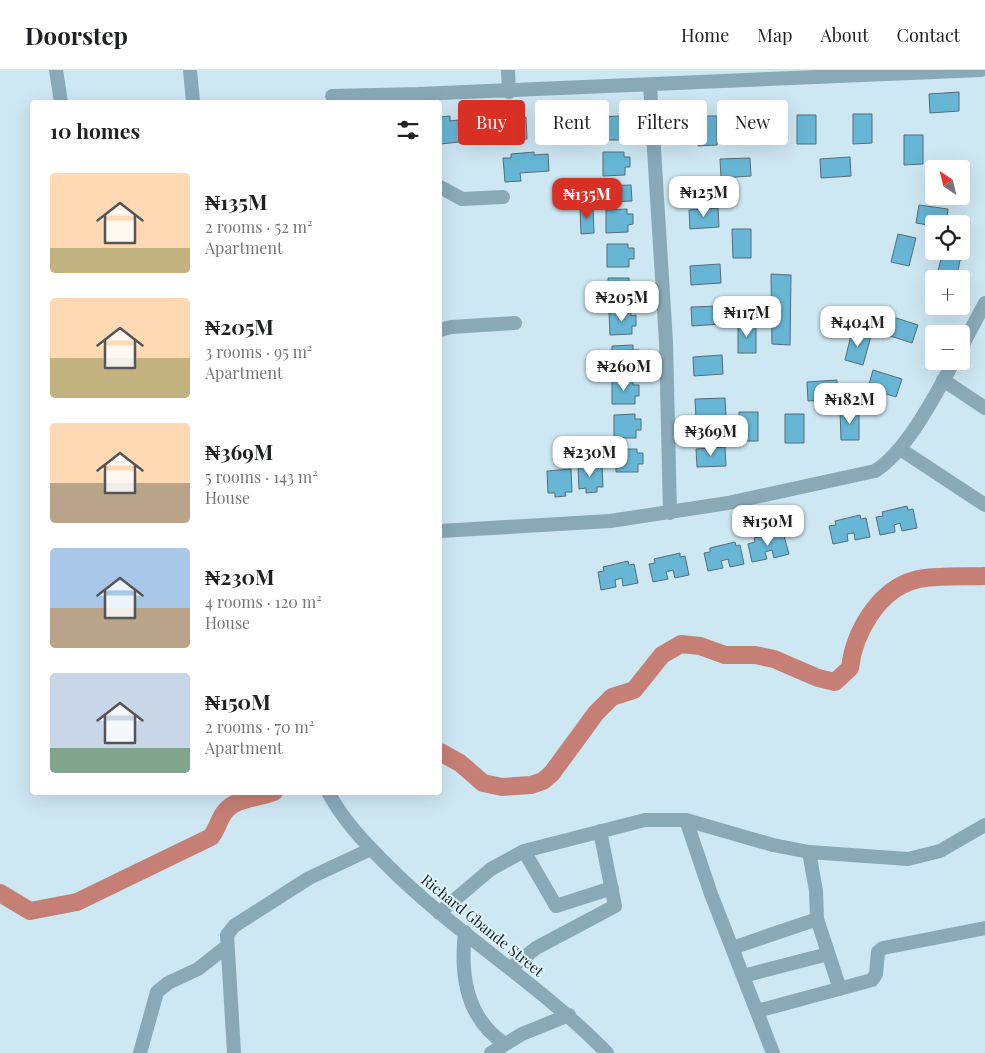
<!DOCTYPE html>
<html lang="en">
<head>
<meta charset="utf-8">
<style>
  body { margin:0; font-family:"Playfair Display",serif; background:#f6f6f6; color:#202124; height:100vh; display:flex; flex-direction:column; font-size:19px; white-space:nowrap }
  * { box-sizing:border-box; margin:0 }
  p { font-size:16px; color:#757577 }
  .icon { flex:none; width:28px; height:28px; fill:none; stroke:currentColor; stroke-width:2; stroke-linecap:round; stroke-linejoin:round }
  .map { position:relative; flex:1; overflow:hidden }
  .details { position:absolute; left:30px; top:30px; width:412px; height:695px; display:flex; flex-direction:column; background:#fff; border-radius:5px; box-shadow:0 5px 20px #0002 }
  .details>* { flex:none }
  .top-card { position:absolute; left:458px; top:30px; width:452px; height:45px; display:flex; gap:10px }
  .needle { width:32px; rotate:325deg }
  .buttons { position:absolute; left:925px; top:90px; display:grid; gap:10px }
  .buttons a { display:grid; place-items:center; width:45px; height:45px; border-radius:5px; background:#fff; box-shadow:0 5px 20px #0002; font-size:25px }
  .price { position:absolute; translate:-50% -42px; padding:0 11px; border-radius:10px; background:#fff; color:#222; font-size:16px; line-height:32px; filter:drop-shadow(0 1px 2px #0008) }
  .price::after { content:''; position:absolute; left:50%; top:30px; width:15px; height:11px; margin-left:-8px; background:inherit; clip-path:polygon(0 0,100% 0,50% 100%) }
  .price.on { background:#d93025; color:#fff }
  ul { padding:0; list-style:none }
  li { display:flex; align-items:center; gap:15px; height:125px; padding:0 20px }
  li span { display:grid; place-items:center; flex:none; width:140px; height:100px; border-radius:5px; color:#555 }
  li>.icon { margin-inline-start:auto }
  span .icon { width:60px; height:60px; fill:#fffc; stroke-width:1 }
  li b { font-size:21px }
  h2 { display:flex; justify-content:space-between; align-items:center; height:60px; padding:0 20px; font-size:21px }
  .tag { padding:0 18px; border-radius:5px; background:#fff; box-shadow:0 5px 20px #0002; font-size:18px; line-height:45px }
  .tag.on { background:#d93025; color:#fff }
  header { display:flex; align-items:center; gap:30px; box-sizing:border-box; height:70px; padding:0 25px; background:#fff; border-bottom:1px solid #e0e0e0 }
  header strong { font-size:24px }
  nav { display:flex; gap:28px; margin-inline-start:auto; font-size:18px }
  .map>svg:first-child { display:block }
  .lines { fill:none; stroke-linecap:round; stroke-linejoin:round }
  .river { stroke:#c57f74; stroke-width:18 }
  .building { fill:#67b6d6; stroke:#556d77 }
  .minor { stroke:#89a9b7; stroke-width:14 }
  .labels { text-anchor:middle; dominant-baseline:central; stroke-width:4; stroke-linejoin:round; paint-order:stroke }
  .street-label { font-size:15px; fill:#192227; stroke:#dff4fd }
</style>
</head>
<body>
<header>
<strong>Doorstep</strong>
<nav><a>Home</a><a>Map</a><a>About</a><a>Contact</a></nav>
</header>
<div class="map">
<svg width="985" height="983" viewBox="0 0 985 983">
  <rect width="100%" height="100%" fill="#cde7f3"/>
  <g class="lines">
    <path class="river" d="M440,682L460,693L483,713L502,717L531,715L543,711L552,703L596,643L612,627L634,620L662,585L681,574L700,576L725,585H755L774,589L818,608L835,612L850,598C854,563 878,520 915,510C933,505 966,507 985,506
      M0,823L30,841L77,832L211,767C218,758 219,749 224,743C235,727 257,729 274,722"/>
  </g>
  <path class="building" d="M959,22V41L930,43L929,24Z
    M552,40V45L560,44L561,66L538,68L537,47L542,46L541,41Z
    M518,43V48L526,47L527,69L504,71L503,50L507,49V44Z
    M484,44L485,49L493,48L494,70L471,72L470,51H474V45Z
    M754,44H773V73L754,74Z
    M853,44H872V73L853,74Z
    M797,45H816V74H797Z
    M450,46V51L458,50L459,72L440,74V47Z
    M621,46V51H626L627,62H622V70H600L599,47Z
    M698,46H717V75L698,76Z
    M578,51L596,52L595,74L576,73Z
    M904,65H923V94L904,95Z
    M534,82V85L548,84L549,101L520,103L521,111L505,112L503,88H511V84Z
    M603,82H624V87H630V97H625V105L603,106Z
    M850,87L851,106L821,108L820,89Z
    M750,88L751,106L721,108L720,89Z
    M961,95V99H934V116H932L931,97Z
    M631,115L632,131L606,132L605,116Z
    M583,116H602V132H583Z
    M919,135L948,139L946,154H934V156L916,153Z
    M580,137H593L594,163L581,164Z
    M718,138L719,157L690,159L689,140Z
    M627,139V144H633V154L628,155V162L606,163V140Z
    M732,159H751V188H733Z
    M898,164L916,168L909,196L891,192Z
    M607,174H628V178H634V189H629V197H607Z
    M961,176H963L957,205L938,201L943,181H961Z
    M720,194L721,213L691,215L690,196Z
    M771,204L791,205L790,275L772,274Z
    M608,208H629V212H635V223H631V231H608Z
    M721,236L722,254L692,256L691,237Z
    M631,241V246L636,245V256H632V264L610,265L609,242Z
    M890,246L918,255L912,273L884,264Z
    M756,253V283H738V254Z
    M852,261L871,266L863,295L845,290Z
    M633,275V280H639V291L634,290V298L612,299V276Z
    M722,285L723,304L694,306L693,287Z
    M873,300L902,309L896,327L868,318Z
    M633,310V315H639V326H635V334H612V311Z
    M837,310L838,329L808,331L807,312Z
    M725,328L726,346L696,348L695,329Z
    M840,341H859V370H841Z
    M739,342H758V371H739Z
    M635,344V349H641V360H636V368H614V345Z
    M785,344H804V373H785Z
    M725,377L726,396L697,397L696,379Z
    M616,379H637V383H643V394H638V402H616Z
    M602,395L603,417H597V422L586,423V418L579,419L578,396Z
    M571,399L572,422H565L566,426L555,427V423H548L547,401Z
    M907,436L908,440L913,439L917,458L902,461L900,453L894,455L895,462L880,465L876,447L883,446L882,442Z
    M860,445L861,449L866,448L870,467L855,470L854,463L847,464L848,471L833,474L829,456L836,455L835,451Z
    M779,463L780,467L784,466L789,484L774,488L772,480L765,482L767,489L752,492L748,474L755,472L754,468Z
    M735,472L736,476L740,475L744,494L730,497L728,489L721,491L723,498L708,501L704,483L710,482V478Z
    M680,483V487L685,486L689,505L675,508L673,500L666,502L668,509L653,512L649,494L655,493L654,489Z
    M628,491L629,495L634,494L638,513L623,516L622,508L615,510L616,517L601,520L598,502L604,501L603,497Z"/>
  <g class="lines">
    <path class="minor" d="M56,0L61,32
      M190,0L193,32
      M508,0L509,22
      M650,15L666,272L670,443
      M332,26L419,24
      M418,32L419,24L981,0
      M440,117L462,129L503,127
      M440,260L451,257L515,253
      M961,278L985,233
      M943,310L985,338
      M900,379L985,435
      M440,461L610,451L728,433L875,401C907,381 936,324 954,291
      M328,722C343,750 363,771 385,793C454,863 539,913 607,983
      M686,750L711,824L773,983
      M524,781L556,836L612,818
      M809,782L816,821L817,849L840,919
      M439,843L491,799L524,781L645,750H686L773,775L809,782L908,789L940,781L985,755
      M465,862C460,905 467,949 505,974
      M732,878L817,849
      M511,898L536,878L615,836L600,761
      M743,906L828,884
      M757,941L872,910L876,904L878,882L883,878L985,858
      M140,983L157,922L168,913L198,899L226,877
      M234,983L227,865L234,856L309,808L371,779
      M491,983L522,964L569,945"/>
  </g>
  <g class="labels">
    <g class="street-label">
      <text transform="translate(483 855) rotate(39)">Richard Gbande Street</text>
    </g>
  </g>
</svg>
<div class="buttons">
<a><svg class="needle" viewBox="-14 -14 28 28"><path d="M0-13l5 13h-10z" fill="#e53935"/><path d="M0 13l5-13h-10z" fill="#757577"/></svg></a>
<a><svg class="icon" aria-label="locate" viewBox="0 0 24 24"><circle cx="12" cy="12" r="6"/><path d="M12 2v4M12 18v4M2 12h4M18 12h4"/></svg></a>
<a>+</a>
<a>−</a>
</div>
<b class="price" style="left:704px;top:148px">₦125M</b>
<b class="price on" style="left:587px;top:150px">₦135M</b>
<b class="price" style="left:622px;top:253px">₦205M</b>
<b class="price" style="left:747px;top:268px">₦117M</b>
<b class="price" style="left:858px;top:278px">₦404M</b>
<b class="price" style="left:624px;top:322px">₦260M</b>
<b class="price" style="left:850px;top:355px">₦182M</b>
<b class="price" style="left:711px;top:387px">₦369M</b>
<b class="price" style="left:590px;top:408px">₦230M</b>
<b class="price" style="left:768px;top:477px">₦150M</b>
<div class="top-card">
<a class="tag on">Buy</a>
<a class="tag">Rent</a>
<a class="tag">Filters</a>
<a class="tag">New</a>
</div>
<section class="details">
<h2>10 homes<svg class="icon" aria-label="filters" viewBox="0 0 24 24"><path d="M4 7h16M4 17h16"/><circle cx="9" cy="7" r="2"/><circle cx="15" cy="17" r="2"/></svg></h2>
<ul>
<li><span style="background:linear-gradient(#ffd9b3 75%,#c2b280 0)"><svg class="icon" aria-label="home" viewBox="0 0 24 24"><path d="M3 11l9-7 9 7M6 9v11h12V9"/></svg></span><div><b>₦135M</b><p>2 rooms · 52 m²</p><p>Apartment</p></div></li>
<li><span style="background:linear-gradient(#ffd9b3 60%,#c2b280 0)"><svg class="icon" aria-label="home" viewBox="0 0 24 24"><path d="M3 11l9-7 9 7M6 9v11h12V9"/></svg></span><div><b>₦205M</b><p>3 rooms · 95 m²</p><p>Apartment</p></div></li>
<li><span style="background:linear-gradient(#ffd9b3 60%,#b9a48a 0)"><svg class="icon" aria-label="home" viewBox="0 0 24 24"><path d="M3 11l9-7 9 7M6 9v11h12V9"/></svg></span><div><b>₦369M</b><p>5 rooms · 143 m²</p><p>House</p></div></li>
<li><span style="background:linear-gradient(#a9c7e8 60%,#b9a48a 0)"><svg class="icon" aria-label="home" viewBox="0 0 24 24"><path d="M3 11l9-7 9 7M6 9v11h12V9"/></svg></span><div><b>₦230M</b><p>4 rooms · 120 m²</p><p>House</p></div></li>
<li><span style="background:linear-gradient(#c9d6e8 75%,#7fa58c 0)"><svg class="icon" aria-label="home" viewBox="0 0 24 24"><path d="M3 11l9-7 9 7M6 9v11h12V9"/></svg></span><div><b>₦150M</b><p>2 rooms · 70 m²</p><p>Apartment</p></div></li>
</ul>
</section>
</div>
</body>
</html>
